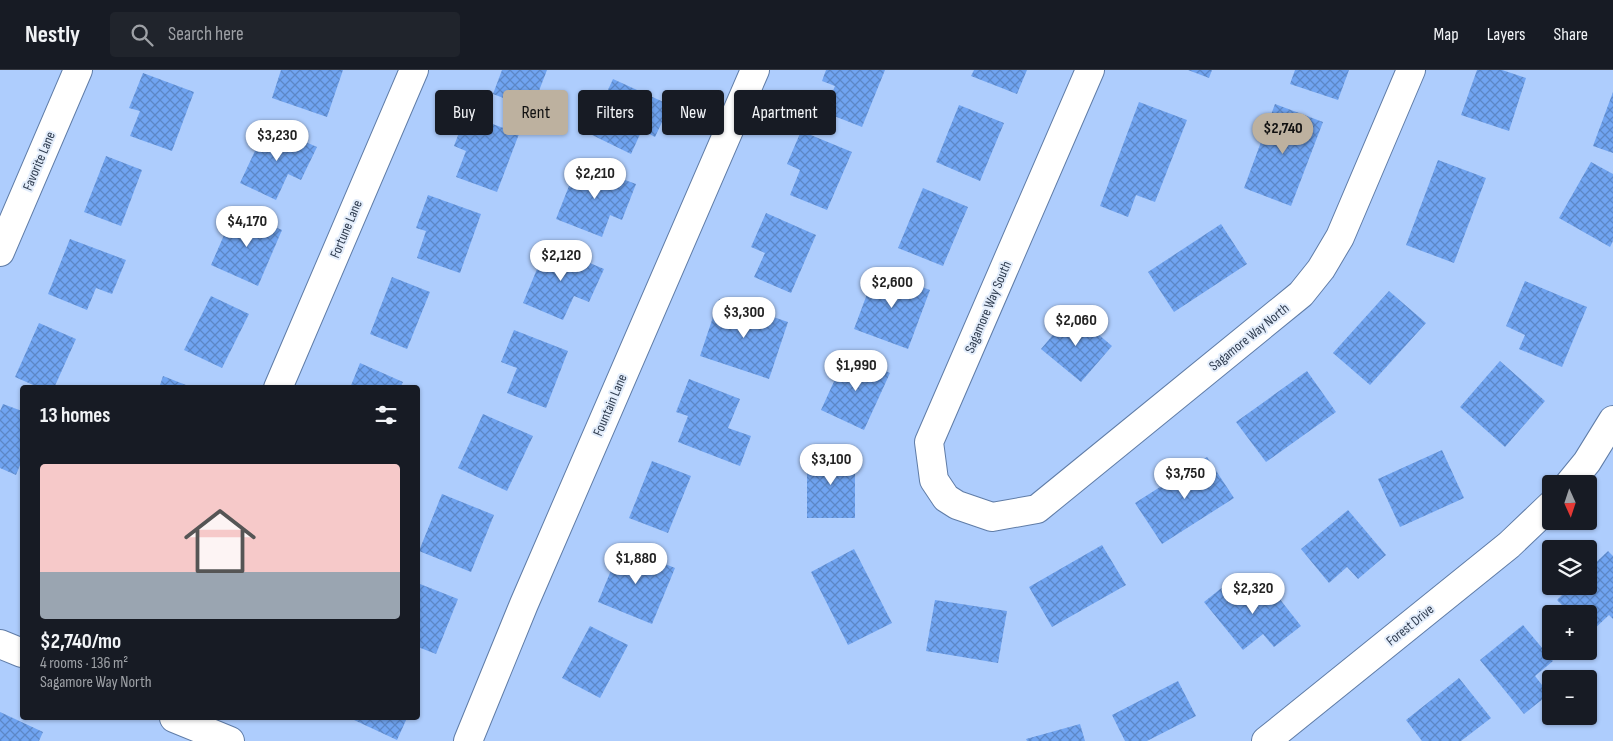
<!DOCTYPE html>
<html lang="en">
<head>
<meta charset="utf-8">
<style>
  body { margin:0; font-family:"Sofia Sans Condensed",sans-serif; background:#20242c; color:#f1f3f6; height:100vh; display:flex; flex-direction:column; font-size:19px; white-space:nowrap }
  * { box-sizing:border-box; margin:0 }
  p { font-size:16px; color:#9ea1a6 }
  .icon { flex:none; width:28px; height:28px; fill:none; stroke:currentColor; stroke-width:2; stroke-linecap:round; stroke-linejoin:round }
  .map { position:relative; flex:1; overflow:hidden }
  .side { position:absolute; left:20px; top:315px; width:400px; height:335px; display:flex; flex-direction:column; background:#171b24; border-radius:5px; box-shadow:0 1px 4px #0004 }
  .side>* { flex:none }
  .banner { position:absolute; left:435px; top:20px; width:475px; height:45px; display:flex; gap:10px }
  .needle { width:32px; rotate:177deg }
  .tools { position:absolute; left:1542px; top:405px; display:grid; gap:10px }
  .tools a { display:grid; place-items:center; width:55px; height:55px; border-radius:5px; background:#171b24; box-shadow:0 1px 4px #0004; font-size:25px }
  .price { position:absolute; translate:-50% -42px; padding:0 11px; border-radius:18px; background:#fff; color:#222; font-size:16px; line-height:32px; filter:drop-shadow(0 1px 2px #0008) }
  .price::after { content:''; position:absolute; left:50%; top:30px; width:15px; height:11px; margin-left:-8px; background:inherit; clip-path:polygon(0 0,100% 0,50% 100%) }
  .price.selected { background:#bdb19f; color:#111 }
  ul { padding:0; list-style:none }
  li { display:grid; align-content:center; gap:10px; height:265px; padding:0 20px }
  li span { display:grid; place-items:center; height:155px; border-radius:5px; color:#555 }
  li>.icon { margin-inline-start:auto }
  span .icon { width:90px; height:90px; fill:#fffc; stroke-width:1 }
  li b { font-size:21px }
  h2 { display:flex; justify-content:space-between; align-items:center; height:60px; padding:0 20px; font-size:21px }
  .pill { padding:0 18px; border-radius:5px; background:#171b24; box-shadow:0 1px 4px #0004; font-size:18px; line-height:45px }
  .pill.selected { background:#bdb19f; color:#111 }
  header { display:flex; align-items:center; gap:30px; box-sizing:border-box; height:70px; padding:0 25px; background:#171b24; border-bottom:1px solid #363941 }
  header strong { font-size:24px }
  nav { display:flex; gap:28px; margin-inline-start:auto; font-size:18px }
  .search { width:350px; height:45px; background:#20242c; display:flex; align-items:center; gap:12px; box-sizing:border-box; padding:0 18px; border-radius:5px; color:#9ea1a6; font-size:19px }
  .map>svg:first-child { display:block }
  .building { fill:url(#building-cross-hatch) }
  .lines { fill:none; stroke-linecap:round; stroke-linejoin:round }
  .minor-casing { stroke:#5f7ca7; stroke-width:30 }
  .minor { stroke:#fff; stroke-width:28 }
  .labels { text-anchor:middle; dominant-baseline:central; stroke-width:4; stroke-linejoin:round; paint-order:stroke }
  .street-label { font-size:14px; fill:#303d50; stroke:#e3edfb }
</style>
</head>
<body>
<header>
<strong>Nestly</strong>
<div class="search"><svg class="icon" aria-label="search" viewBox="0 0 24 24"><circle cx="10" cy="10" r="6"/><path d="M15 15l6 6"/></svg>Search here</div>
<nav><a>Map</a><a>Layers</a><a>Share</a></nav>
</header>
<div class="map">
<svg width="1613" height="671" viewBox="0 0 1613 671">
  <defs>
    <pattern id="building-cross-hatch" width="8" height="8" patternUnits="userSpaceOnUse" patternTransform="scale(1.25)"><rect width="8" height="8" fill="#70a4f1"/><path d="M0 0l8 8M0 8l8-8" fill="none" stroke="#5c87c6"/></pattern>
  </defs>
  <rect width="100%" height="100%" fill="#aecdfd"/>
  <path class="building" d="M281,0H343L327,47L272,28Z
    M502,0H547L532,39L493,24Z
    M826,0H885L862,57L824,42L835,16L822,11Z
    M974,0H1027L1017,24L971,6Z
    M1188,0H1212L1209,8Z
    M1295,0H1349L1338,30L1290,14Z
    M1477,0H1502L1526,8L1509,61L1461,45Z
    M143,3L194,22L172,81L130,66L140,41L129,38Z
    M613,9L670,35L655,67L642,60L631,84L588,63Z
    M1613,22V83L1593,76Z
    M1139,32L1187,50L1155,132L1136,125L1128,147L1100,136Z
    M1275,34L1323,52L1291,136L1244,118Z
    M959,35L1004,53L980,111L936,92Z
    M466,44L519,64L497,122L456,107L466,81L454,76Z
    M267,55L317,77L301,110L288,104L276,130L240,113Z
    M801,61L852,82L827,140L790,125L800,100L787,94Z
    M106,86L142,100L121,156L84,142Z
    M1438,90L1486,108L1454,193L1406,175Z
    M1591,92L1613,104V171L1610,177L1559,148Z
    M578,93L636,114L622,150L610,145L602,167L556,149Z
    M923,118L968,137L943,196L898,178Z
    M428,125L481,144L460,203L417,188L426,161L416,158Z
    M235,140L282,160L258,216L211,195Z
    M766,143L816,165L791,223L754,207L765,183L751,177Z
    M1221,154L1247,194L1174,242L1148,202Z
    M70,169L126,190L112,224L96,218L87,240L48,224Z
    M547,175L604,199L589,232L574,226L563,250L523,233Z
    M876,200L930,220L908,279L854,259Z
    M392,207L430,222L407,279L370,264Z
    M1525,211L1587,237L1562,297L1519,279L1525,265L1506,256Z
    M1389,221L1426,253L1370,315L1333,283Z
    M211,226L249,244L222,298L184,280Z
    M719,229L788,252L769,309L700,286Z
    M1072,242L1112,276L1081,312L1041,279Z
    M39,253L76,269L54,318H40L15,307Z
    M514,260L568,281L546,338L507,323L517,298L501,292Z
    M847,283L890,303L864,360L821,340Z
    M1500,291L1545,331L1505,377L1460,337Z
    M360,293L403,312L400,318H350Z
    M1307,301L1336,342L1266,392L1236,352Z
    M163,306L191,317V318H159Z
    M689,309L740,329L728,358L751,366L740,396L678,372L688,346L676,342Z
    M3,334L22,341V390L16,405L0,398V341Z
    M483,344L533,366L507,421L458,398Z
    M1442,380L1464,428L1400,457L1378,409Z
    M807,385H855V448H807Z
    M1207,387L1234,428L1162,474L1135,433Z
    M652,391L691,406L668,463L629,448Z
    M442,424L494,445L471,502L419,481Z
    M1348,440L1386,485L1358,509L1347,497L1329,513L1301,479Z
    M1102,475L1126,515L1052,557L1029,517Z
    M621,476L675,498L652,554L598,532Z
    M854,479L892,553L848,575L811,502Z
    M1608,481L1613,486V549L1609,545L1590,563L1589,562V544H1571L1557,530L1571,516H1589V499Z
    M1229,512L1244,530L1267,513L1301,556L1274,577L1263,564L1243,580L1204,532Z
    M420,514L458,529L436,584L418,577V521Z
    M935,530L1007,541L998,593L926,581Z
    M1523,555L1553,591L1535,606L1549,624L1524,644L1480,590Z
    M590,556L628,575L600,628L562,608Z
    M1459,608L1491,648L1461,671H1422L1406,650Z
    M1178,611L1196,646L1147,671H1125L1112,645Z
    M0,642L43,662L39,671H0Z
    M355,648H407L397,670L354,650Z
    M1080,654L1085,671H1027L1026,669Z"/>
  <g class="lines">
    <defs>
      <path id="minor" d="M1090,0L929,372L934,410L946,428L957,435L992,447L1037,439L1301,224L1321,199L1340,167L1411,0
        M0,182L78,0
        M278,318L414,0
        M1569,414L1587,392L1613,350
        M0,574L22,583
        M174,648L230,671
        M468,671L524,534L755,0
        M1266,671L1509,475L1551,435"/>
    </defs>
    <use href="#minor" class="minor-casing"/>
    <use href="#minor" class="minor"/>
  </g>
  <g class="labels">
    <g class="street-label">
      <text transform="translate(39 91) rotate(-67)">Favorite Lane</text>
      <text transform="translate(346 159) rotate(-67)">Fortune Lane</text>
      <text transform="translate(988 237) rotate(-67)">Sagamore Way South</text>
      <text transform="translate(1249 267) rotate(-39)">Sagamore Way North</text>
      <text transform="translate(610 335) rotate(-67)">Fountain Lane</text>
      <text transform="translate(1410 555) rotate(-39)">Forest Drive</text>
    </g>
  </g>
</svg>
<div class="tools">
<a><svg class="needle" viewBox="-14 -14 28 28"><path d="M0-13l5 13h-10z" fill="#e53935"/><path d="M0 13l5-13h-10z" fill="#9ea1a6"/></svg></a>
<a><svg class="icon" aria-label="layers" viewBox="0 0 24 24"><path d="M12 4l9 5-9 5-9-5zM3 14l9 5 9-5"/></svg></a>
<a>+</a>
<a>−</a>
</div>
<b class="price selected" style="left:1283px;top:85px">$2,740</b>
<b class="price" style="left:277px;top:92px">$3,230</b>
<b class="price" style="left:595px;top:130px">$2,210</b>
<b class="price" style="left:247px;top:178px">$4,170</b>
<b class="price" style="left:561px;top:212px">$2,120</b>
<b class="price" style="left:892px;top:239px">$2,600</b>
<b class="price" style="left:744px;top:269px">$3,300</b>
<b class="price" style="left:1076px;top:277px">$2,060</b>
<b class="price" style="left:856px;top:322px">$1,990</b>
<b class="price" style="left:831px;top:416px">$3,100</b>
<b class="price" style="left:1185px;top:430px">$3,750</b>
<b class="price" style="left:636px;top:515px">$1,880</b>
<b class="price" style="left:1253px;top:545px">$2,320</b>
<div class="banner">
<a class="pill">Buy</a>
<a class="pill selected">Rent</a>
<a class="pill">Filters</a>
<a class="pill">New</a>
<a class="pill">Apartment</a>
</div>
<section class="side">
<h2>13 homes<svg class="icon" aria-label="filters" viewBox="0 0 24 24"><path d="M4 7h16M4 17h16"/><circle cx="9" cy="7" r="2"/><circle cx="15" cy="17" r="2"/></svg></h2>
<ul>
<li><span style="background:linear-gradient(#f6c9c9 70%,#9aa5b1 0)"><svg class="icon" aria-label="home" viewBox="0 0 24 24"><path d="M3 11l9-7 9 7M6 9v11h12V9"/></svg></span><div><b>$2,740/mo</b><p>4 rooms · 136 m²</p><p>Sagamore Way North</p></div></li>
</ul>
</section>
</div>
</body>
</html>
